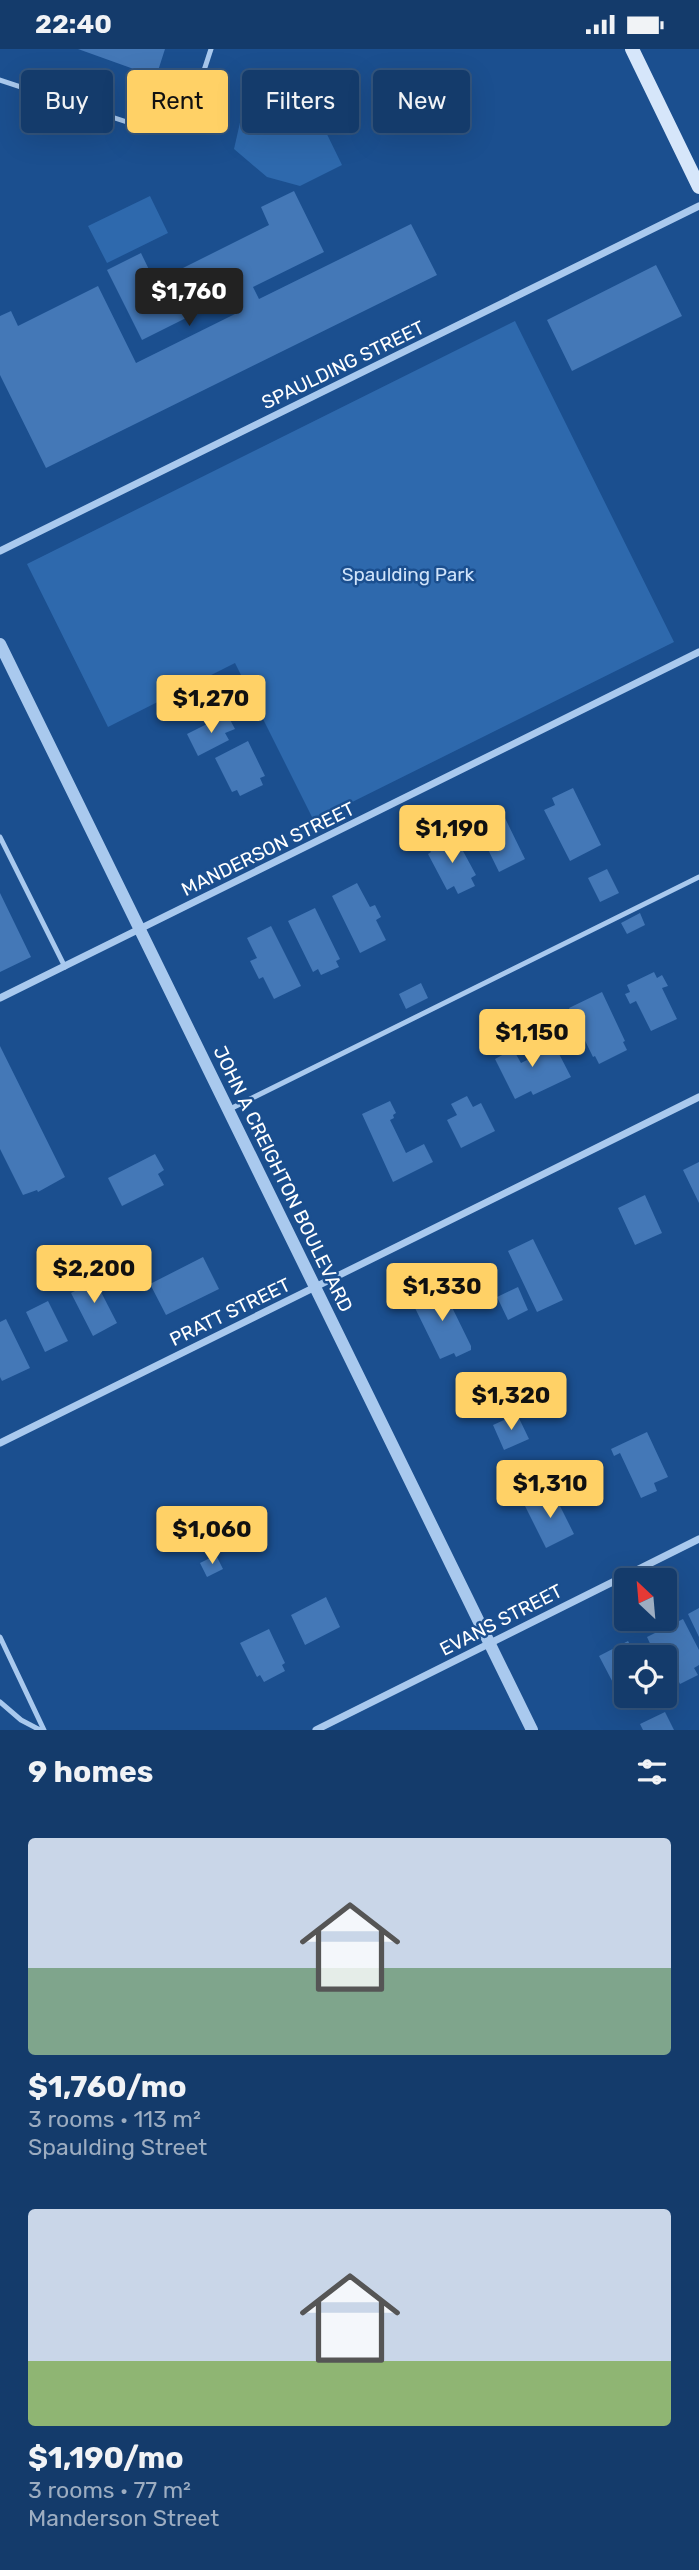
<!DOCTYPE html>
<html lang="en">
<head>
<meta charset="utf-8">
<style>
  body { margin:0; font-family:Rubik,sans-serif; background:#214673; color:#f1f3f6; height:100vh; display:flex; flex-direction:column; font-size:26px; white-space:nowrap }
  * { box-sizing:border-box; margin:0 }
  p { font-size:23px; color:#9dadc1 }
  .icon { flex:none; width:38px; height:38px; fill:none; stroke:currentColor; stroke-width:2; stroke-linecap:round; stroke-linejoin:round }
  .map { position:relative; height:1681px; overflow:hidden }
  .drawer { display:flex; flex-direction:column; background:#143b6b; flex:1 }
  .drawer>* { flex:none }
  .banner { position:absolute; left:21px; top:21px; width:658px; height:63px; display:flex; gap:14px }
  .needle { width:46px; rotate:334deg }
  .controls { position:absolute; left:614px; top:1519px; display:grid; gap:14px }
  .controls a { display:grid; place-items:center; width:63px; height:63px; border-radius:7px; background:#143b6b; box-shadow:0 7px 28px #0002,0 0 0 2px #33557e; font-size:35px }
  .price { position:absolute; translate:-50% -60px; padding:0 16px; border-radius:7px; background:#ffd166; color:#111; font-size:23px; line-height:46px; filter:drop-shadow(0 2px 4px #0008) }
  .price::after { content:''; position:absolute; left:50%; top:42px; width:21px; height:16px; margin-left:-10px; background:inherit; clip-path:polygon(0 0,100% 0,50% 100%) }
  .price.selected { background:#222; color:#fff }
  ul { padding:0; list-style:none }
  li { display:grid; align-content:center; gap:14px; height:371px; padding:0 28px }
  li span { display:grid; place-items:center; height:217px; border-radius:7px; color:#555 }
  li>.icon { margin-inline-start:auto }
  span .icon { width:126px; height:126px; fill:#fffc; stroke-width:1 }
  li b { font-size:30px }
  h2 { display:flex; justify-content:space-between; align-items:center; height:84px; padding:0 28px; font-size:30px }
  .chip { padding:0 24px; border-radius:7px; background:#143b6b; box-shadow:0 7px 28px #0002,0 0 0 2px #33557e; font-size:24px; line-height:63px }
  .chip.selected { background:#ffd166; color:#111 }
  .status { display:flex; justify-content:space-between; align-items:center; height:49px; padding:0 35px; background:#143b6b; direction:ltr }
  .status svg { height:19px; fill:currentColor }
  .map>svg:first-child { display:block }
  .green { fill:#2e69ad }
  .building { fill:#4478b7 }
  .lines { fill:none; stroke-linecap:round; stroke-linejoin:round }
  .service { stroke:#a9c9ee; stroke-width:5 }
  .minor { stroke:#a9c9ee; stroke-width:7 }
  .tertiary { stroke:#a9c9ee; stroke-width:12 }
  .secondary { stroke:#d6e6fa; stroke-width:14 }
  .labels { text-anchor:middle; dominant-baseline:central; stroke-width:5; stroke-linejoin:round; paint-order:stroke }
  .street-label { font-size:19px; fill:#fff; stroke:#1b4f8f }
  .park-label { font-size:19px; fill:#cfe3fa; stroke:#1b4f8f }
</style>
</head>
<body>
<div class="status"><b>22:40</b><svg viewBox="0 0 49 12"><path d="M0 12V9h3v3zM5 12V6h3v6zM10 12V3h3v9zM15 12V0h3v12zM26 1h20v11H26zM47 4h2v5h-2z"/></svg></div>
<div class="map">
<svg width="699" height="1681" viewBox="0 0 699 1681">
  <rect width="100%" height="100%" fill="#1b4f8f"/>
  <path class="green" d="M246,47L271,50L322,75L342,116L300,137L267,128L234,100Z
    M150,147L168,184L107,214L88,177Z
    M515,272L674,593L314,772L235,614L108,678L27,515Z"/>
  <path class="building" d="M78,0H165L156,28Z
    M294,142L324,203L253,238L259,250L411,175L437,226L46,419L0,326V267L11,262L18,277L98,237L136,314L241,262L234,245L142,291L107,221L141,204L155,233L269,176L261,158Z
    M656,216L682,267L572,322L547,271Z
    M227,665L235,680L225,684L229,691L198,707L187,685Z
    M248,692L265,727L260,729L263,736L240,747L237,741L232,743L215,709Z
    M573,739L601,796L570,812L544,761L555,756L552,749Z
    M504,767L525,810L499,823L478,780Z
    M451,786L454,792L457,791L476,826L471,829L475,837L458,845L454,837L447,841L428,805L431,803L428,797Z
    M607,820L619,844L600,853L588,829Z
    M357,834L370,858L375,856L381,868L376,871L386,891L360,904L332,847Z
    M0,844L31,908L0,923Z
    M315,859L340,910L336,912L339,918L321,926L318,920L313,923L288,872Z
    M640,864L645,876L627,885L621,874Z
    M271,877L301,937L274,950L263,928L259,930L250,912L257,909L247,889Z
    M654,923L657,929L662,926L668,937L662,939L677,970L651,982L636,952L630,955L625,945L630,943L627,936Z
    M421,934L428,949L406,960L399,945Z
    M602,943L625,992L623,993L627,1001L599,1015L595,1007L593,1008L569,959Z
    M562,961L574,984L550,995L539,972Z
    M530,983L544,1005L556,999L571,1028L533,1046L531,1042L515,1050L495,1010L513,1000L521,1014L529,1010L518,989Z
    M0,997L65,1128L38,1143L37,1141L23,1146L0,1100Z
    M467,1047L473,1058L481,1054L495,1082L461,1099L447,1071L457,1066L451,1055Z
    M390,1052L396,1064L393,1066L394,1069L390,1071L406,1104L424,1095L433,1113L393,1133L362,1065Z
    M155,1105L164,1121L158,1125L164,1136L122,1157L108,1129Z
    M699,1113V1154L683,1121Z
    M645,1146L662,1184L635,1196L618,1159Z
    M533,1190L563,1251L537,1263L508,1202Z
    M203,1208L219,1240L166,1266L150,1235Z
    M93,1224L96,1231L103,1227L109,1239L101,1243L117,1274L93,1287L71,1244L87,1236L84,1229Z
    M438,1236L443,1245L445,1244L471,1297V1301L456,1308L454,1304L440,1310L415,1259L419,1257L414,1248Z
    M518,1238L528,1261L508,1271L497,1248Z
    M48,1252L68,1292L45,1303L26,1263Z
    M6,1270L30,1319L2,1332L0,1328V1273Z
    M517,1365L529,1390L504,1401L493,1376Z
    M647,1383L668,1428L654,1434L657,1442L641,1449L620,1404L614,1407L611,1400Z
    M553,1443L574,1485L546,1499L525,1457Z
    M216,1506L223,1520L207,1528L200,1514Z
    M326,1548L340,1578L305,1596L291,1566Z
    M699,1559V1588L688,1565Z
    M683,1570L699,1601V1616L694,1619L698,1626L680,1635L676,1627L665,1632V1608H644L643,1606L653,1601L647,1588Z
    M269,1580L285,1614L282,1616L285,1622L264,1633L260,1626L257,1628L240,1594Z
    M628,1592L637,1608H626V1646L621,1649L599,1607Z
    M665,1663L674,1681H643L640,1675Z"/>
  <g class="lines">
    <path class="service" d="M0,31L133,75C189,83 197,42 211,0
      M0,788L65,918
      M228,1061L699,828
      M0,1588L44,1681
      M0,1653L21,1671L40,1681"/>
    <path class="minor" d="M0,502L699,157
      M0,949L699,603
      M0,1394L699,1048
      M316,1681L699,1490"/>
    <path class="tertiary" d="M0,595L532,1681"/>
    <path class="secondary" d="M632,0L699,138"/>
  </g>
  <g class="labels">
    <g class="street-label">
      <text transform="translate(343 316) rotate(-26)">SPAULDING STREET</text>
      <text transform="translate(268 800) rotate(-26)">MANDERSON STREET</text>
      <text transform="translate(283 1130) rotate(64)">JOHN A CREIGHTON BOULEVARD</text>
      <text transform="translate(230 1263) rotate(-26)">PRATT STREET</text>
      <text transform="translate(501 1571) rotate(-27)">EVANS STREET</text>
    </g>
    <g class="park-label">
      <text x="408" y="525">Spaulding Park</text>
    </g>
  </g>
</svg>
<div class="controls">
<a><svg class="needle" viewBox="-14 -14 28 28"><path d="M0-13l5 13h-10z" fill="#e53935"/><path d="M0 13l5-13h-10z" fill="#9dadc1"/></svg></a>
<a><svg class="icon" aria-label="locate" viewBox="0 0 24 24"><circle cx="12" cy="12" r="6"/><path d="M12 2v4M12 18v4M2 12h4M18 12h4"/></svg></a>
</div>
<b class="price selected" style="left:189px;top:279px">$1,760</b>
<b class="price" style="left:211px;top:686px">$1,270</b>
<b class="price" style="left:452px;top:816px">$1,190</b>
<b class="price" style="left:532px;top:1020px">$1,150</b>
<b class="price" style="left:94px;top:1256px">$2,200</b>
<b class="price" style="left:442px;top:1274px">$1,330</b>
<b class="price" style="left:511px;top:1383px">$1,320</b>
<b class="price" style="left:550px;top:1471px">$1,310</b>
<b class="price" style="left:212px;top:1517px">$1,060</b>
<div class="banner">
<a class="chip">Buy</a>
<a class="chip selected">Rent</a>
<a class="chip">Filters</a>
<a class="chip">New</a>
</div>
</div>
<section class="drawer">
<h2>9 homes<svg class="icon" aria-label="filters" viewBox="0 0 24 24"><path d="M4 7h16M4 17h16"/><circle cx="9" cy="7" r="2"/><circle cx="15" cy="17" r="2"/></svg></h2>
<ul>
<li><span style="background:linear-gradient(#c9d6e8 60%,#7fa58c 0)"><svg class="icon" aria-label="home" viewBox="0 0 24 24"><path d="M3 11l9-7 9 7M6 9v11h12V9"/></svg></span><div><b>$1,760/mo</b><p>3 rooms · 113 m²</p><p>Spaulding Street</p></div></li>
<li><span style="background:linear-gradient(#c9d6e8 70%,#8fb573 0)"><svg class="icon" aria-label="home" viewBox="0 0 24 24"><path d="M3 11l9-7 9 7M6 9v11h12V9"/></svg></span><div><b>$1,190/mo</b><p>3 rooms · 77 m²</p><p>Manderson Street</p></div></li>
</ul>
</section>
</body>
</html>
